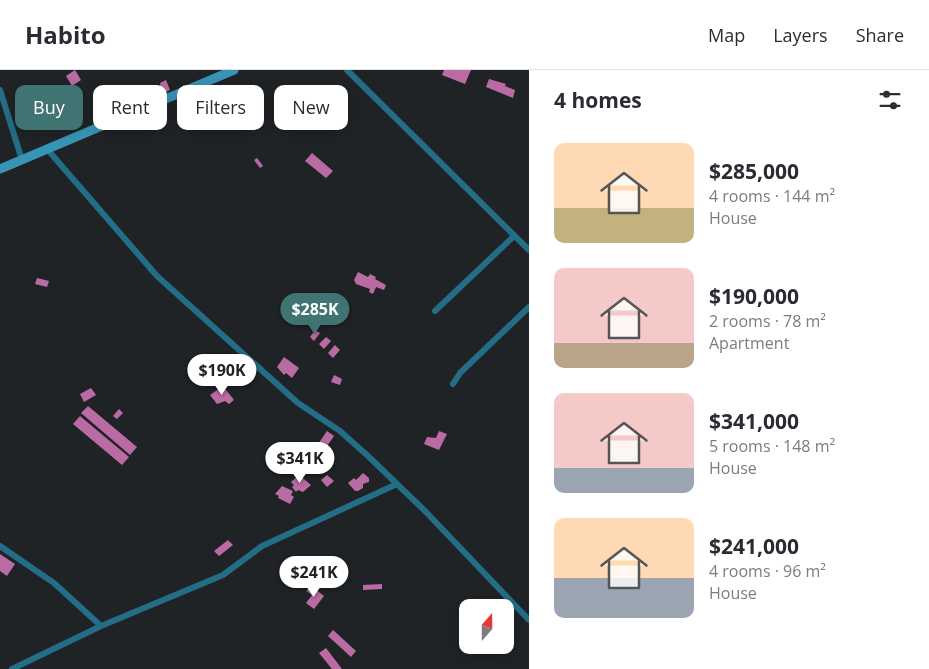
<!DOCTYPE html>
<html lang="en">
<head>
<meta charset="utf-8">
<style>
  body { margin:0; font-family:"Open Sans",sans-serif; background:#f2f2f3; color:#2b2b33; height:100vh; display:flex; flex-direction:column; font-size:19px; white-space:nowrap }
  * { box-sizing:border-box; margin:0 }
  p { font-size:16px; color:#7c7c81 }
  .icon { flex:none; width:28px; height:28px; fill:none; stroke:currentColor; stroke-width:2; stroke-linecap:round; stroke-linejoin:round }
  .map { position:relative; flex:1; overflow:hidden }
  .sheet { display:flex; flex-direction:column; background:#fff; width:400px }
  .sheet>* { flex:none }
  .hud { position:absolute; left:15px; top:15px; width:439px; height:45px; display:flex; gap:10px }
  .needle { width:32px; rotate:20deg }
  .buttons { position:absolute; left:459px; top:529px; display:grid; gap:10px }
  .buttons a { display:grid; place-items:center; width:55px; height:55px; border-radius:10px; background:#fff; box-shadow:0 2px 12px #0003; font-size:25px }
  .price { position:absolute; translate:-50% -42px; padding:0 11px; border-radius:18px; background:#fff; color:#222; font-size:16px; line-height:32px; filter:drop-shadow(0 1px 2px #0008) }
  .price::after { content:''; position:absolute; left:50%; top:30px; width:15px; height:11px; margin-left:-8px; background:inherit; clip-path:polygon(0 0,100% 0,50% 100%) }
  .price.current { background:#407472; color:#fff }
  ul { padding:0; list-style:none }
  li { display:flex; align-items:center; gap:15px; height:125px; padding:0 25px }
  li span { display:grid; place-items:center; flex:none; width:140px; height:100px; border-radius:10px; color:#555 }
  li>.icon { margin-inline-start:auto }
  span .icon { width:60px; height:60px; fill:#fffc; stroke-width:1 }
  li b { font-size:21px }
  h2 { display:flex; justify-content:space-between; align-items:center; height:60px; padding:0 25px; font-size:21px }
  .chip { padding:0 18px; border-radius:10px; background:#fff; box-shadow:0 2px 12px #0003; font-size:18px; line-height:45px }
  .chip.current { background:#407472; color:#fff }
  header { display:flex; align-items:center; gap:30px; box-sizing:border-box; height:70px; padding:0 25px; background:#fff; border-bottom:1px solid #e1e1e2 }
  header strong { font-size:24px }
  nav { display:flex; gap:28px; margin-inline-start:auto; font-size:18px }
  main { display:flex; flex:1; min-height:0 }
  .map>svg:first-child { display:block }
  .building { fill:#ba6ba3 }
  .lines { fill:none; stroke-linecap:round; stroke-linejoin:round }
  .street { stroke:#236d87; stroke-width:6 }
  .secondary { stroke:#3894b6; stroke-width:9 }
</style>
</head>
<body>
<header>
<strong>Habito</strong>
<nav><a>Map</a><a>Layers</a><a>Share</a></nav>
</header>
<main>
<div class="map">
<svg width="529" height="599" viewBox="0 0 529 599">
  <rect width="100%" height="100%" fill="#202326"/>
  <path class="building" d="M75,0L81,10L72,16L66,6Z
    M444,0H471L465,14L442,5Z
    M489,9L506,14L505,16L515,20L513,28L486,17Z
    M166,10L170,20L162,24L160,13Z
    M312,83L333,101L326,108L305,91Z
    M257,88L263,96L260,98L254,90Z
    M358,202L368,207L370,204L376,207L375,209L386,215L384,220L376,217L373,224L369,222L370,219L356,214L354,210Z
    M37,208L49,211L47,217L35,214Z
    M315,260L320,263L314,271L310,267Z
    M326,267L331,271L324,279L319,274Z
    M335,275L340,280L333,288L328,283Z
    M284,287L299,298L292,308L286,303L284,305L277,297Z
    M334,305L342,309L340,315L331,312Z
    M223,316L234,330L229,334L225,331L217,334L210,325Z
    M91,318L96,325L84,332L80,324Z
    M88,336L137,377L130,385L81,343Z
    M119,339L123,343L117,349L113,346Z
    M80,346L129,387L122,395L73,354Z
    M327,361L334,366L321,385L314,380Z
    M439,361L447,364L439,380L424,374L427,367L436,368Z
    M363,403L369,408V412L363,414V418L358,421H355L348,413L354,408L356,410Z
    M299,405L311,415L303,422L298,420L296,422L292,417L294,415L291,412Z
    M327,405L334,411L327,417L321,410Z
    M282,416L293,421L291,425L294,427L290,434L278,428L279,426L275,424Z
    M228,470L233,475L219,486L214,481Z
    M0,484L15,494L7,506L0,501Z
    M382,514V519L363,520V515Z
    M311,516L324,526L314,539L306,533L312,525L306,521Z
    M333,560L356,581L351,587L328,566Z
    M326,578L342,599H332L319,583Z"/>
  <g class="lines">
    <path class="street" d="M347,0L529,180
      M0,20L22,90
      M47,79L157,206L298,333L340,361L368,386L426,442L529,550
      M435,241L514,166
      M453,314L460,303L529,237
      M0,476L54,513L101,556
      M12,599L101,556L223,505L262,476L397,414"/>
    <path class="secondary" d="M0,99L234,0"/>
  </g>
</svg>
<div class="buttons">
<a><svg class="needle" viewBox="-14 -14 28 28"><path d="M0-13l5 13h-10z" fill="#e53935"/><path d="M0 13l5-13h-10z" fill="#7c7c81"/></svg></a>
</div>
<b class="price current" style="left:315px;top:265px">$285K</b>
<b class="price" style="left:222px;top:326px">$190K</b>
<b class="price" style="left:300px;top:414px">$341K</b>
<b class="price" style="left:314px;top:528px">$241K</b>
<div class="hud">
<a class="chip current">Buy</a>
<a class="chip">Rent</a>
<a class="chip">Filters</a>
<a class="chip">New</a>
</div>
</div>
<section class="sheet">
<h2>4 homes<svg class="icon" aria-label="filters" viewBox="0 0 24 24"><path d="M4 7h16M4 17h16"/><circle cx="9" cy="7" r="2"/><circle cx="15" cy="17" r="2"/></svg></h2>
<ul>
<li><span style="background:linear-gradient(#ffd9b3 65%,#c2b280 0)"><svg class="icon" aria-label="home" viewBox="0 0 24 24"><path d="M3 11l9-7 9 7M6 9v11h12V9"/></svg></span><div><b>$285,000</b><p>4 rooms · 144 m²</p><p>House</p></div></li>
<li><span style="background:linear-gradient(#f6c9c9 75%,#b9a48a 0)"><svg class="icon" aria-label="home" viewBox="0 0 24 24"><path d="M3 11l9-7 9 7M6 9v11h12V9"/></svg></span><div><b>$190,000</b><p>2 rooms · 78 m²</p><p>Apartment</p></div></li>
<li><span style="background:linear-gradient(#f6c9c9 75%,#9aa5b1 0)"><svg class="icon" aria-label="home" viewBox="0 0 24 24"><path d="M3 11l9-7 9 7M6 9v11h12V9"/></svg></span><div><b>$341,000</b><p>5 rooms · 148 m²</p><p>House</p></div></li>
<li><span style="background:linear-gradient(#ffd9b3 60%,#9aa5b1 0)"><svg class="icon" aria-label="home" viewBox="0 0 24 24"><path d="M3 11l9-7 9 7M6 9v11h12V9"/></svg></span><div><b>$241,000</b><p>4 rooms · 96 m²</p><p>House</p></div></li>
</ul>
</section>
</main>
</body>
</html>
